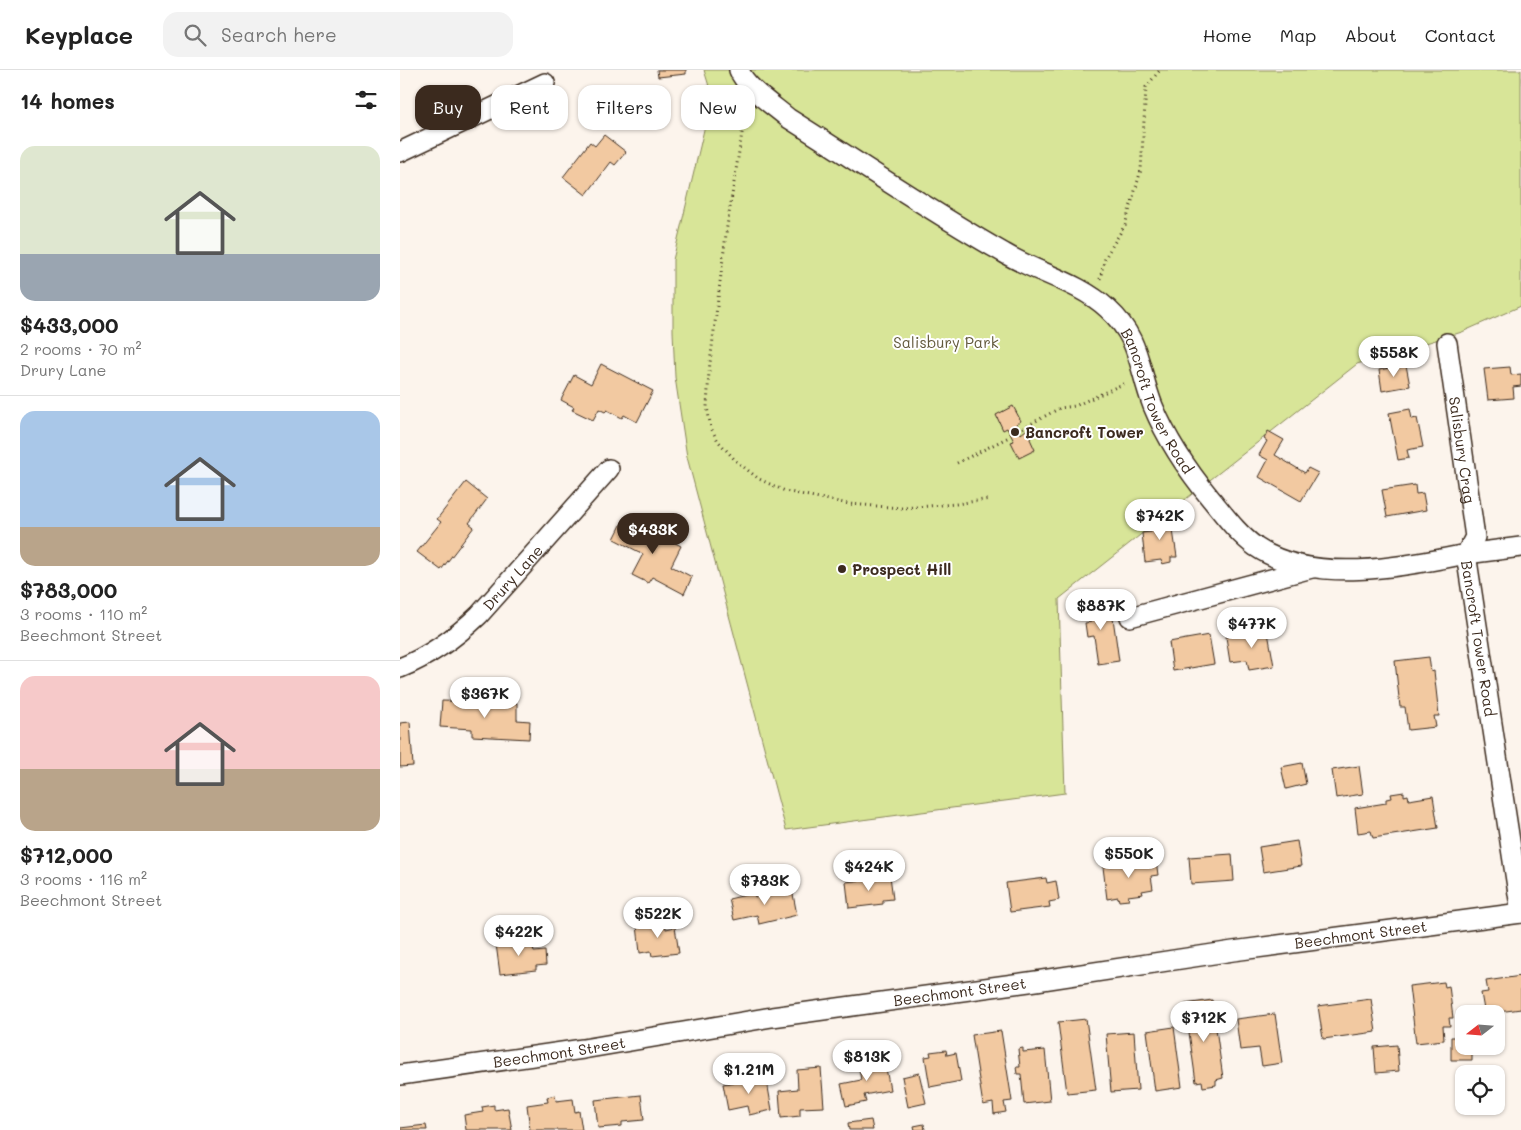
<!DOCTYPE html>
<html lang="en">
<head>
<meta charset="utf-8">
<style>
  body { margin:0; font-family:Mali,sans-serif; background:#f2f2f2; color:#222; height:100vh; display:flex; flex-direction:column; font-size:19px; white-space:nowrap }
  * { box-sizing:border-box; margin:0 }
  p { font-size:16px; color:#767676 }
  .icon { flex:none; width:28px; height:28px; fill:none; stroke:currentColor; stroke-width:2; stroke-linecap:round; stroke-linejoin:round }
  .map { position:relative; flex:1; overflow:hidden }
  .details { display:flex; flex-direction:column; background:#fff; width:400px }
  .details>* { flex:none }
  .guide { position:absolute; left:15px; top:15px; width:475px; height:45px; display:flex; gap:10px }
  .needle { width:32px; rotate:253deg }
  .buttons { position:absolute; left:1055px; top:935px; display:grid; gap:10px }
  .buttons a { display:grid; place-items:center; width:50px; height:50px; border-radius:10px; background:#fff; box-shadow:0 1px 4px #0004; font-size:25px }
  .price { position:absolute; translate:-50% -42px; padding:0 11px; border-radius:18px; background:#fff; color:#222; font-size:16px; line-height:32px; filter:drop-shadow(0 1px 2px #0008) }
  .price::after { content:''; position:absolute; left:50%; top:30px; width:15px; height:11px; margin-left:-8px; background:inherit; clip-path:polygon(0 0,100% 0,50% 100%) }
  .price.on { background:#3b2a1e; color:#fff }
  ul { padding:0; list-style:none }
  li { display:grid; align-content:center; gap:10px; height:265px; padding:0 20px }
  li+li { border-top:1px solid #e0e0e0 }
  li span { display:grid; place-items:center; height:155px; border-radius:15px; color:#555 }
  li>.icon { margin-inline-start:auto }
  span .icon { width:90px; height:90px; fill:#fffc; stroke-width:1 }
  li b { font-size:21px }
  h2 { display:flex; justify-content:space-between; align-items:center; height:60px; padding:0 20px; font-size:21px }
  .chip { padding:0 18px; border-radius:15px; background:#fff; box-shadow:0 1px 4px #0004; font-size:18px; line-height:45px }
  .chip.on { background:#3b2a1e; color:#fff }
  header { display:flex; align-items:center; gap:30px; box-sizing:border-box; height:70px; padding:0 25px; background:#fff; border-bottom:1px solid #e0e0e0 }
  header strong { font-size:24px }
  nav { display:flex; gap:28px; margin-inline-start:auto; font-size:18px }
  .search { width:350px; height:45px; background:#f2f2f2; display:flex; align-items:center; gap:12px; box-sizing:border-box; padding:0 18px; border-radius:15px; color:#767676; font-size:19px }
  main { display:flex; flex:1; min-height:0 }
  .map>svg:first-child { display:block }
  .green { fill:#d8e598; stroke:#8a885b }
  .building { fill:#f2c9a1; stroke:#3b2a1e }
  .lines { fill:none; stroke-linecap:round; stroke-linejoin:round }
  .minor-casing { stroke:#3b2a1e; stroke-width:22 }
  .path { stroke:#3b2a1e; stroke-width:3; stroke-dasharray:1 4; stroke-linecap:butt }
  .minor { stroke:#fff; stroke-width:19 }
  .poi-dot { fill:#3b2a1e; stroke:#fff; stroke-width:2 }
  .labels { text-anchor:middle; dominant-baseline:central; stroke-width:4; stroke-linejoin:round; paint-order:stroke }
  .park-label { font-size:15px; fill:#62593c; stroke:#fff }
  .street-label { font-size:15px; fill:#3b2a1e; stroke:#fff }
  .poi-label { font-size:15px; font-weight:bold; fill:#3b2a1e; stroke:#fff; text-anchor:start }
</style>
</head>
<body>
<header>
<strong>Keyplace</strong>
<div class="search"><svg class="icon" aria-label="search" viewBox="0 0 24 24"><circle cx="10" cy="10" r="6"/><path d="M15 15l6 6"/></svg>Search here</div>
<nav><a>Home</a><a>Map</a><a>About</a><a>Contact</a></nav>
</header>
<main>
<section class="details">
<h2>14 homes<svg class="icon" aria-label="filters" viewBox="0 0 24 24"><path d="M4 7h16M4 17h16"/><circle cx="9" cy="7" r="2"/><circle cx="15" cy="17" r="2"/></svg></h2>
<ul>
<li><span style="background:linear-gradient(#dfe7d0 70%,#9aa5b1 0)"><svg class="icon" aria-label="home" viewBox="0 0 24 24"><path d="M3 11l9-7 9 7M6 9v11h12V9"/></svg></span><div><b>$433,000</b><p>2 rooms · 70 m²</p><p>Drury Lane</p></div></li>
<li><span style="background:linear-gradient(#a9c7e8 75%,#b9a48a 0)"><svg class="icon" aria-label="home" viewBox="0 0 24 24"><path d="M3 11l9-7 9 7M6 9v11h12V9"/></svg></span><div><b>$783,000</b><p>3 rooms · 110 m²</p><p>Beechmont Street</p></div></li>
<li><span style="background:linear-gradient(#f6c9c9 60%,#b9a48a 0)"><svg class="icon" aria-label="home" viewBox="0 0 24 24"><path d="M3 11l9-7 9 7M6 9v11h12V9"/></svg></span><div><b>$712,000</b><p>3 rooms · 116 m²</p><p>Beechmont Street</p></div></li>
</ul>
</section>
<div class="map">
<svg width="1121" height="1060" viewBox="0 0 1121 1060">
  <rect width="100%" height="100%" fill="#fcf4ec"/>
  <filter id="ink" filterUnits="userSpaceOnUse"><feTurbulence type="fractalNoise" baseFrequency=".02" numOctaves="2"/><feDisplacementMap in="SourceGraphic" scale="10" xChannelSelector="R" yChannelSelector="G"/><feConvolveMatrix kernelMatrix="1 2 1 2 8 2 1 2 1" color-interpolation-filters="sRGB"/></filter>
  <g filter="url(#ink)">
    <path class="green" d="M304,0H1121V236L1062,262L957,294L659,529L665,723L386,760L287,387L275,307L273,261V190L312,26Z"/>
    <path class="building" d="M257,0H286V4L258,7Z
      M204,65L226,82L215,95L211,92L186,125L163,107L190,72L195,76Z
      M201,294L253,321L237,352L224,345L222,348L207,340L205,342L199,339L193,350L172,340L174,337L161,330L174,305L191,314Z
      M1006,295L1010,316L982,321L979,300Z
      M1110,297L1111,305L1121,304V316L1113,317L1114,328L1088,330L1084,299Z
      M613,336L621,351L616,354L621,364L626,360L630,362L631,365L630,369L635,380L619,388L611,372L614,371L607,358L603,360L596,345Z
      M1010,339L1012,349L1017,348L1023,377L1007,380L1009,388L998,390L989,343Z
      M868,361L884,370L875,385L905,403L908,398L918,403L901,431L859,407L868,390L859,385L867,371L864,369Z
      M66,412L87,429L69,453L74,457L41,500L17,482L41,452L37,449Z
      M1015,415L1016,424L1023,423L1026,440L987,447L982,420Z
      M225,447L281,476L271,496L292,507L284,524L252,507L248,513L232,505L243,484L214,469Z
      M771,447L777,487H771V492L762,494L761,490L745,492L742,463L751,462L749,450Z
      M701,529L703,542L712,541L719,591L698,594L694,566L687,567L685,553L691,552L690,545H683L681,531Z
      M867,557L874,596L849,600L847,590L830,592L826,567L842,565V561Z
      M809,565L814,594L773,601L769,572Z
      M1029,587L1031,602L1034,601L1039,646H1034L1036,657L1008,660L1005,637H1000L995,591Z
      M42,631L117,633V650L130,651L129,669L72,666V659L40,657Z
      M10,652L13,696L0,697V653Z
      M902,693L906,714L886,719L881,697Z
      M959,696L963,724L936,728L932,700Z
      M1004,722V726L1008,725L1009,730L1033,726L1038,758L973,768L971,761L958,763L955,738L986,733V729L992,728L991,724Z
      M897,771L901,796L863,802L859,777Z
      M832,784L834,811L791,814L789,787Z
      M756,790L758,805L751,806L753,819L742,821L743,824L728,826L729,830L719,831L718,827L707,829L703,797Z
      M490,806L493,829L483,830V834L449,838L446,812Z
      M646,808L647,813L656,811L659,830L649,832L650,837L610,842L606,813Z
      M392,819L397,845L359,854L357,845L334,850L329,829L354,823L355,827Z
      M265,851L266,859L275,857L279,883L252,886L251,881L240,883L237,855Z
      M132,870L134,882L145,881L146,895L136,896V900L100,904L96,874Z
      M1121,906V939L1091,943V939L1084,940L1081,923L1088,922L1086,911Z
      M1044,912L1045,917L1049,916L1053,948H1049L1050,956H1043L1044,970L1016,973L1009,916Z
      M971,929L976,962L923,969L918,936Z
      M812,930L823,1008L816,1010V1015L803,1017L802,1011L796,1012L785,934Z
      M875,944L882,993L862,996L859,978L840,980L836,949Z
      M686,949L696,1020L667,1023L658,952Z
      M774,957L782,1017L755,1021L747,961Z
      M601,961L612,1031L604,1032L606,1042L594,1044L593,1033L583,1035L572,965Z
      M734,962L738,1020L711,1022L706,964Z
      M1096,962H1098L1101,981L1083,983V976H1096Z
      M1051,967H1064V976H1072V990H1051Z
      M997,975L999,1001L976,1003L974,977Z
      M623,978V982L645,980L650,1031L624,1034L621,1004H617L616,997H620L618,979Z
      M546,980L547,985L556,983L561,1011L530,1017L525,987L531,986L530,982Z
      M484,987L490,1020L464,1025L466,1032L446,1036L441,1014L461,1010L458,993Z
      M421,998L424,1037L400,1038V1046L381,1048L379,1021L398,1019L397,1000Z
      M519,1003L526,1033L508,1037L502,1007Z
      M366,1006L372,1040L349,1045L347,1036L328,1040L323,1014Z
      M155,1025L156,1031L173,1029L175,1042L179,1041L182,1060H130L127,1035L148,1032L147,1027Z
      M241,1025L244,1050L222,1052V1056L198,1058L195,1030Z
      M94,1035V1040L108,1038L112,1060H66L64,1045L83,1042L82,1037Z
      M471,1050L473,1060H449L448,1053Z
      M524,1054L525,1060H515L514,1056Z
      M26,1055L27,1060H0V1058Z"/>
    <g class="lines">
      <defs>
        <g id="minor">
          <path id="s1" d="M339,0C345,17 374,36 388,48C460,93 530,141 604,183C637,203 679,212 708,239C741,269 738,298 753,336C767,370 788,401 811,429C825,446 838,464 856,477C912,515 1004,497 1066,484L1121,843"/>
          <path d="M0,82L145,13"/>
          <path id="s2" d="M1047,273L1075,467L1066,484"/>
          <path d="M1066,484L1121,477"/>
          <path d="M730,547L912,498"/>
          <path id="s3" d="M0,598C30,586 56,567 79,545L209,399"/>
          <path id="s4" d="M0,1005L183,979L372,947L636,911L833,881L1121,843"/>
        </g>
      </defs>
      <use href="#minor" class="minor-casing"/>
      <path class="path" d="M346,38L327,156L309,301L307,337L311,358L318,371L336,391L359,409L385,421L449,434L502,438L556,434L590,429
        M700,209L705,188L725,155L741,100L746,17L760,0
        M623,358L660,338L675,336L725,313
        M557,393L609,367"/>
      <use href="#minor" class="minor"/>
    </g>
  </g>
  <g class="poi-dot">
    <circle cx="615" cy="362" r="5"/>
    <circle cx="442" cy="499" r="5"/>
  </g>
  <g class="labels">
    <g class="park-label">
      <text x="546" y="272">Salisbury Park</text>
    </g>
    <g class="street-label">
      <text stroke="none"><textPath href="#s1" startOffset="548">Bancroft Tower Road</textPath></text>
      <text stroke="none"><textPath href="#s2" startOffset="108">Salisbury Crag</textPath></text>
      <text stroke="none"><textPath href="#s3" startOffset="146">Drury Lane</textPath></text>
      <text stroke="none"><textPath href="#s1" startOffset="1028">Bancroft Tower Road</textPath></text>
      <text stroke="none"><textPath href="#s4" startOffset="971">Beechmont Street</textPath></text>
      <text stroke="none"><textPath href="#s4" startOffset="566">Beechmont Street</textPath></text>
      <text stroke="none"><textPath href="#s4" startOffset="161">Beechmont Street</textPath></text>
    </g>
    <g class="poi-label">
      <text x="625" y="362">Bancroft Tower</text>
      <text x="452" y="499">Prospect Hill</text>
    </g>
  </g>
</svg>
<div class="buttons">
<a><svg class="needle" viewBox="-14 -14 28 28"><path d="M0-13l5 13h-10z" fill="#e53935"/><path d="M0 13l5-13h-10z" fill="#767676"/></svg></a>
<a><svg class="icon" aria-label="locate" viewBox="0 0 24 24"><circle cx="12" cy="12" r="6"/><path d="M12 2v4M12 18v4M2 12h4M18 12h4"/></svg></a>
</div>
<b class="price" style="left:994px;top:308px">$558K</b>
<b class="price" style="left:760px;top:471px">$742K</b>
<b class="price on" style="left:253px;top:485px">$433K</b>
<b class="price" style="left:701px;top:561px">$887K</b>
<b class="price" style="left:852px;top:579px">$477K</b>
<b class="price" style="left:85px;top:649px">$367K</b>
<b class="price" style="left:729px;top:809px">$550K</b>
<b class="price" style="left:469px;top:822px">$424K</b>
<b class="price" style="left:365px;top:836px">$783K</b>
<b class="price" style="left:258px;top:869px">$522K</b>
<b class="price" style="left:119px;top:887px">$422K</b>
<b class="price" style="left:804px;top:973px">$712K</b>
<b class="price" style="left:467px;top:1012px">$813K</b>
<b class="price" style="left:349px;top:1025px">$1.21M</b>
<div class="guide">
<a class="chip on">Buy</a>
<a class="chip">Rent</a>
<a class="chip">Filters</a>
<a class="chip">New</a>
</div>
</div>
</main>
</body>
</html>
